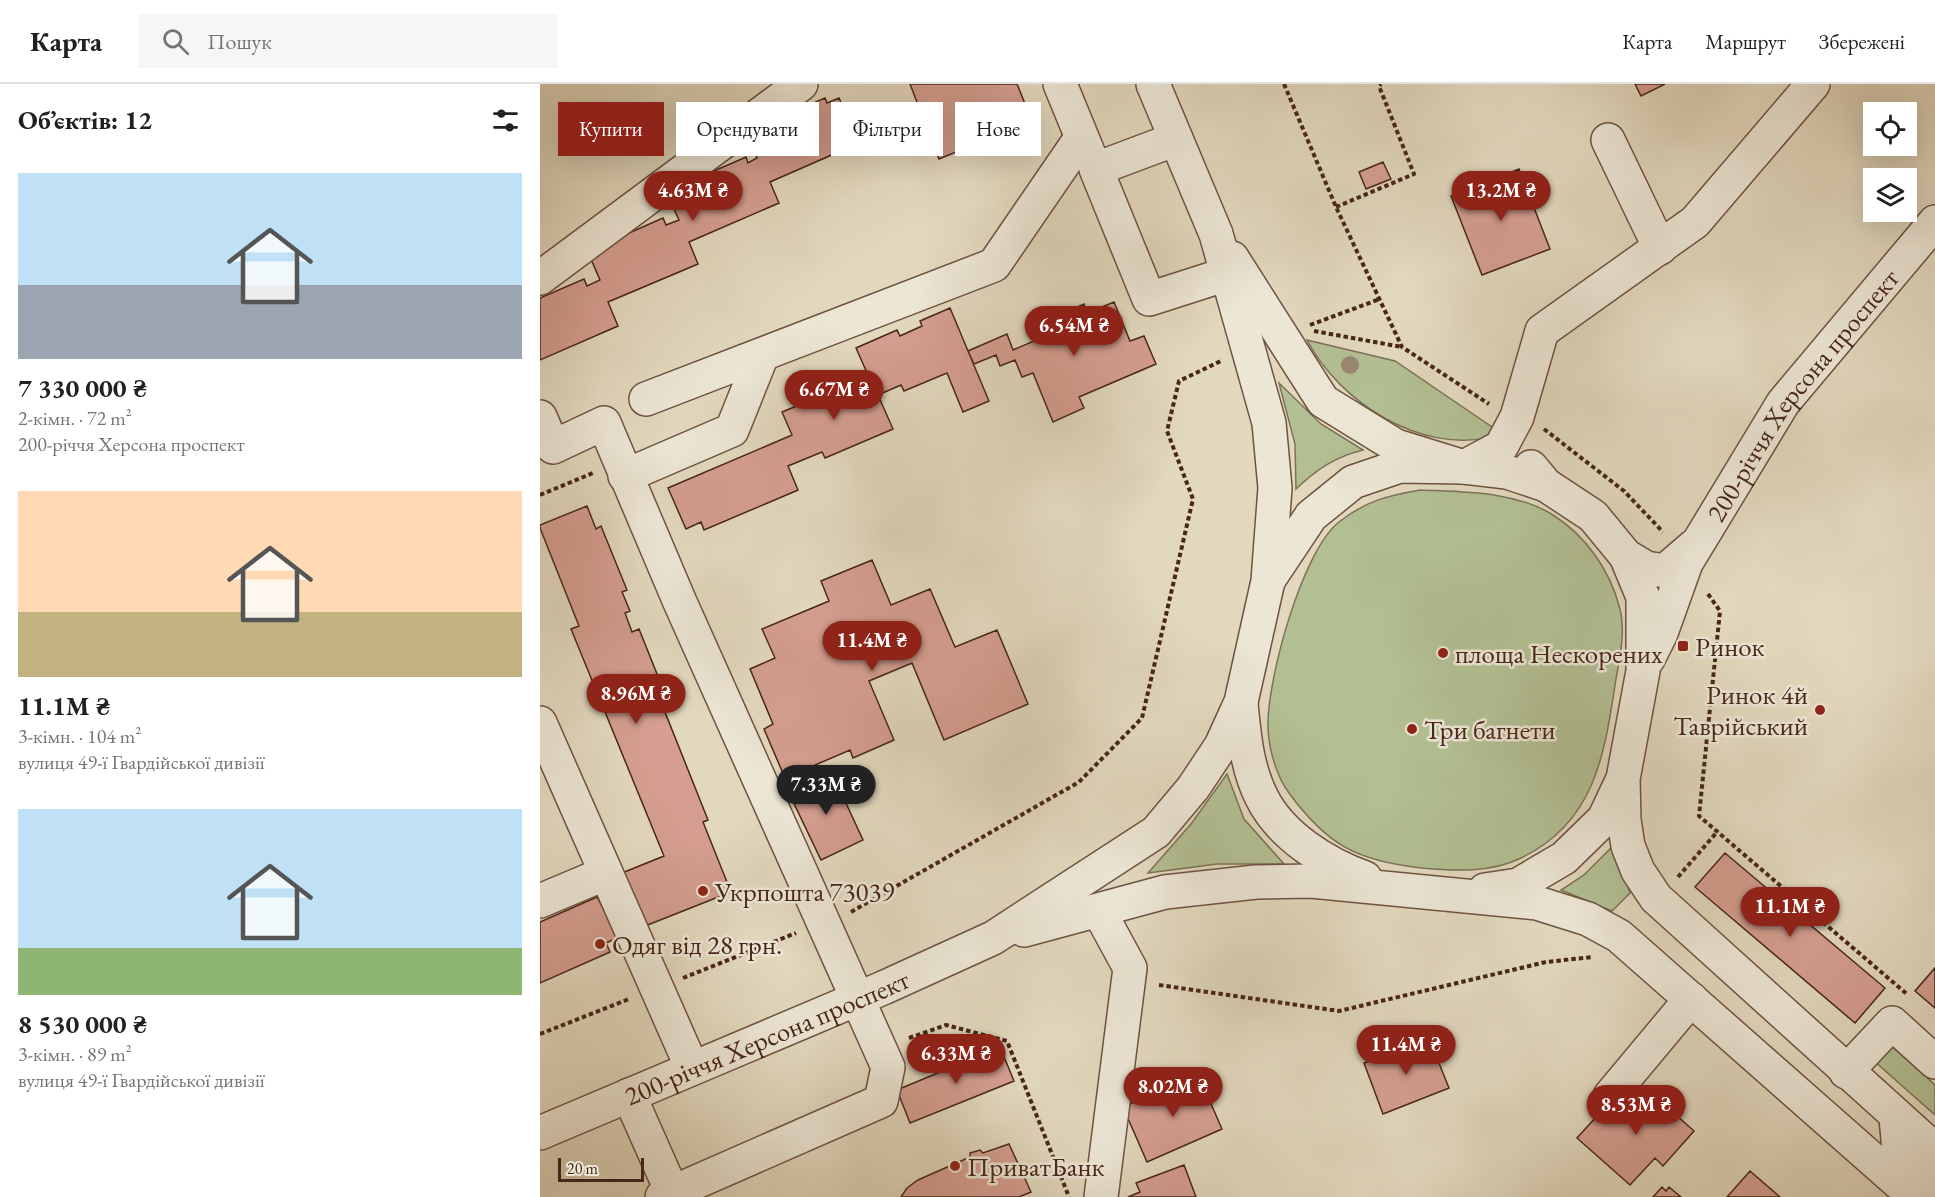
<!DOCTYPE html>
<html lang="uk">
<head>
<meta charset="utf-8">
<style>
  body { margin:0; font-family:"EB Garamond",serif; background:#f6f6f6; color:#202124; height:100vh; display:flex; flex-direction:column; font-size:22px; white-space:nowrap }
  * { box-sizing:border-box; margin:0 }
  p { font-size:20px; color:#757577 }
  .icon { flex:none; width:33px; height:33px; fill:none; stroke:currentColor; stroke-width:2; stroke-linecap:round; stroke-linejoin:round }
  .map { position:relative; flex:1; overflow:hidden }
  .side { display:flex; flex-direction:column; background:#fff; width:540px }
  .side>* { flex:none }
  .guide { position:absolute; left:18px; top:18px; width:570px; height:54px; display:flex; gap:12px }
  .controls { position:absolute; left:1323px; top:18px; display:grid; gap:12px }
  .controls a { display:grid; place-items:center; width:54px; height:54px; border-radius:0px; background:#fff; box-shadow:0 6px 24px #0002; font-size:30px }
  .scale { position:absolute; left:18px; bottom:15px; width:86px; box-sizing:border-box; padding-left:6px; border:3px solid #482618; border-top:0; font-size:16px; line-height:21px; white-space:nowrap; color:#482618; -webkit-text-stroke:4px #ece6d5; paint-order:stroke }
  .price { position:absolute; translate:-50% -51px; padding:0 14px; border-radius:21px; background:#8f2418; color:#fff; font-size:20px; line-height:39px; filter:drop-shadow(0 2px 3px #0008) }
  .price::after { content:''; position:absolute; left:50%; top:36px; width:18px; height:14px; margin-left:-9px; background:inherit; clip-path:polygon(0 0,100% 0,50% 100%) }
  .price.on { background:#222; color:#fff }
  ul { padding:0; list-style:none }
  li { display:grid; align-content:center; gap:12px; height:318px; padding:0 18px }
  li span { display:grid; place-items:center; height:186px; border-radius:0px; color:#555 }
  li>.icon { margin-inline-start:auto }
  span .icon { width:108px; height:108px; fill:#fffc; stroke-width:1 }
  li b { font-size:26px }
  h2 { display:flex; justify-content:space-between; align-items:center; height:72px; padding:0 18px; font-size:26px }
  .pill { padding:0 21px; border-radius:0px; background:#fff; box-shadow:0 6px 24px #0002; font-size:21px; line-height:54px }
  .pill.on { background:#8f2418; color:#fff }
  header { display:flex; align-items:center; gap:36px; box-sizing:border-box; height:84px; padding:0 30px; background:#fff; border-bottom:2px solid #e0e0e0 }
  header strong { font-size:28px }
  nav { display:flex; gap:33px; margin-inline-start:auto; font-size:21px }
  .search { width:420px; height:54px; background:#f6f6f6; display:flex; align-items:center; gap:15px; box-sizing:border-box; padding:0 21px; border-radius:0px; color:#757577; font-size:22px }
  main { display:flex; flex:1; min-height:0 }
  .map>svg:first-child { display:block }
  .green { fill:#b2bf93; stroke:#7d7256; stroke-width:1.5 }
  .building { fill:#d59e90; stroke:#482618; stroke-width:1.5 }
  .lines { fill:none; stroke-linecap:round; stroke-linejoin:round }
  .minor-casing { stroke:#6e5242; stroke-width:36 }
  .path { stroke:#482618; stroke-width:4; stroke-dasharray:4.5 3; stroke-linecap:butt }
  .minor { stroke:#ece6d5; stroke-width:33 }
  .tree { fill:#998770 }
  .poi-dot { fill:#8f2418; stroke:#ece6d5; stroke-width:2 }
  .labels { text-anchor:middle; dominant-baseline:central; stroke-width:5; stroke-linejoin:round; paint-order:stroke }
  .street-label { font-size:27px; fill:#482618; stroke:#ece6d5 }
  .poi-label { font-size:27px; fill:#482618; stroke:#ece6d5; text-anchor:start }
</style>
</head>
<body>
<header>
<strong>Карта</strong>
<div class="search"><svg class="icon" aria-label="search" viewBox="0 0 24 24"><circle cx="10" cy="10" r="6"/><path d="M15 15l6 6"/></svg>Пошук</div>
<nav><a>Карта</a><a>Маршрут</a><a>Збережені</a></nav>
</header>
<main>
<section class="side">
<h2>Об’єктів: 12<svg class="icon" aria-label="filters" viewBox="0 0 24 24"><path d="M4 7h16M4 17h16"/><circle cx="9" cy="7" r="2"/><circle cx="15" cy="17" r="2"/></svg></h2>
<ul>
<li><span style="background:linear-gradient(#bfe0f5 60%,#9aa5b1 0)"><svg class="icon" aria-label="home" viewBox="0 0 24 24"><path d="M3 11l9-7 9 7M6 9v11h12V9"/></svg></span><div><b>7 330 000 ₴</b><p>2-кімн. · 72 m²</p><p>200-річчя Херсона проспект</p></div></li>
<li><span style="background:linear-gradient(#ffd9b3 65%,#c2b280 0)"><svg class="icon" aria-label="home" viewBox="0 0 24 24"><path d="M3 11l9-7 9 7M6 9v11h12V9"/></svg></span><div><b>11.1M ₴</b><p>3-кімн. · 104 m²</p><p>вулиця 49-ї Гвардійської дивізії</p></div></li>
<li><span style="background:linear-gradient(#bfe0f5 75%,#8fb573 0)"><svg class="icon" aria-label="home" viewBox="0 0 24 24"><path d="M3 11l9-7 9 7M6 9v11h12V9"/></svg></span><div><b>8 530 000 ₴</b><p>3-кімн. · 89 m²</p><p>вулиця 49-ї Гвардійської дивізії</p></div></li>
</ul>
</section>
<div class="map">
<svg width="1395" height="1113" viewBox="0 0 1395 1113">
  <rect width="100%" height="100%" fill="#e2d8be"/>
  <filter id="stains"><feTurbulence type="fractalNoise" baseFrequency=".00333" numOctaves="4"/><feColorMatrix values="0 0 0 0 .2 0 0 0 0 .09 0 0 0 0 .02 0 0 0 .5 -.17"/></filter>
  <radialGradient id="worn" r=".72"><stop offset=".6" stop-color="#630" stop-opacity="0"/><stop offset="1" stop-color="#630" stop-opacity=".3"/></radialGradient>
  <path class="green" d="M767,256L855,277L955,345L952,353C881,370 800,319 767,256Z
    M739,299L781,340L823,366C795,373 777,385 756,405L755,360Z
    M880,406C923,408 975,407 1013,431C1046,452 1070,486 1080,525C1086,549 1079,576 1075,601C1064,673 1054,739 981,774C951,789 914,787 882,784C817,777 787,761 749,709C736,692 728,662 728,642C727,596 762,467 799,438C826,417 846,412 880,406Z
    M687,690L704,735L744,780H677L608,789L651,740Z
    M1074,761L1090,809L1072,827L1021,806L1044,791Z
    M1348,959L1395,1001V1031L1333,976Z"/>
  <path class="building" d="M370,0H477L492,37L399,75Z
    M1095,0H1125L1101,12Z
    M285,14L287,19L299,14L319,59L230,98L239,119L149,158L158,180L68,218L78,242L0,276V214L44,195L47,202L60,196L50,173L55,164L123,134L126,141L139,136L129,114L137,103L206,73L208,79L217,74L208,53L215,44Z
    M843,78L851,95L826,105L819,88Z
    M979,85L1010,165L942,191L911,112Z
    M574,218L590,257L604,252L616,280L539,313L544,324L513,338L493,289L482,293L475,276L460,282L456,271L434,280L428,267L467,250L473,266L517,247L512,234L544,220L547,229Z
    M410,224L449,317L423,328L407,289L364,307L361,301L338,311L353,345L285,374L282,368L248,382L258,406L164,446L161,438L146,445L128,404L252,351L242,328L281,312L283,317L303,309L301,303L328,291L316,264L357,246L360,252L382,242L380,237Z
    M47,422L56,445L61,442L87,506L82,508L90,527L85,529L92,548L99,545L123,605L117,608L168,736L163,738L191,808L100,844L77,791L124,772L31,545L39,542L0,444V441Z
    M332,476L351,521L390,505L415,563L457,546L488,620L404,656L372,579L329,597L354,656L313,674L310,666L245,694L224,645L233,640L210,585L235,574L222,545L289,517L281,497Z
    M292,689L323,756L281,776L249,709Z
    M1185,769L1345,904L1315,939L1155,803Z
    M86,811L100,844L66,859L70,868L0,899V838L57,813L62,822Z
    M1395,884V924L1375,907Z
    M889,954L909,1004L843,1030L824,979Z
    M460,963L474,997L370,1039L357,1006Z
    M658,990L682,1045L607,1078L583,1023Z
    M1106,1004L1154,1047L1123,1082L1115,1074L1090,1101L1037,1054L1067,1021L1080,1033Z
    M469,1060L491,1108L479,1113H361L367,1104L378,1096L430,1073V1069L440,1066L443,1069Z
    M644,1081L656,1113H588L600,1108L596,1099Z
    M1210,1087L1240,1113H1187Z
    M1122,1103L1126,1107L1129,1103L1141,1113H1113Z"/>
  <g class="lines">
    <defs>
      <g id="minor">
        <path d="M520,0L550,73"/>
        <path d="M636,55L556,85L609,215L687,190"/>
        <path d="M1068,56L1120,164"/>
        <path d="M692,174L783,317L856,362L924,383L961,363L977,333L1002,247L1155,138L1273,0"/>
        <path d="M0,194L261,0"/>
        <path d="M106,315L454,181L541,54"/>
        <path d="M0,333L13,363L64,339L139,516L348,983L341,1017L122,1113"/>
        <path d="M991,383L1006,401L1053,432L1086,472L1106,484L1125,487L1154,462"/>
        <path d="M85,392L192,346L222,271"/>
        <path d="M1086,472L1103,513V587L1083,695L1084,736L1088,762L1098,787L1116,814L1395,1066"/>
        <path d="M729,495L771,432L813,398L860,382L924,383L967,388L1006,401"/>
        <path id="s1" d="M1108,575L1121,549L1146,479L1243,319L1395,138"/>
        <path d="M701,620C704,651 707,685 722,714C741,752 786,780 825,794"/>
        <path d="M0,639L152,984"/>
        <path d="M945,806L978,801L1024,774L1064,735L1081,699"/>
        <path d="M0,817L64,790"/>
        <path d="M559,827L590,884L561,1113"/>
        <path d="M484,846L625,808L716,798L771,797L997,819L1048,835L1079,852L1375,1113"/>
        <path d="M1306,988L1352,939L1395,978"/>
        <path d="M89,1011L132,1108"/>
        <path d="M1070,1012L1151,915"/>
        <path d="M1356,1033L1359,1067L1395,1099"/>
        <path id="s2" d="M0,1049L343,904L453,854L616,748L653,704L681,662L701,618L728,497L735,404L729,339L676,150L613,0"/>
      </g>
    </defs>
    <use href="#minor" class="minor-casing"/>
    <path class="path" d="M744,0L796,123L862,263L949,320
      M796,123L874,90L839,2L841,0
      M770,241L840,215
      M774,247L862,263
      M1004,345L1084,407L1123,448
      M0,411L53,389
      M1168,510L1180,527L1159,732L1368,911
      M1138,793L1177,748
      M311,828L539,698L602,634L653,415L627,347L639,297L681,277
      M143,894L256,849
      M619,901L799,927L1006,878L1053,873
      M0,950L89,915
      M369,954L406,941L467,957L529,1113"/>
    <use href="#minor" class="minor"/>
  </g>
  <circle class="tree" cx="810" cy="281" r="9"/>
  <g class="poi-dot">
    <rect x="1137" y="556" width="12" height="12" rx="3"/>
    <circle cx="903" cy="569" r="6"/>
    <circle cx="1280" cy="626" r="6"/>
    <circle cx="872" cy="645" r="6"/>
    <circle cx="163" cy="807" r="6"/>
    <circle cx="60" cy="860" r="6"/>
    <circle cx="415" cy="1082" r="6"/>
  </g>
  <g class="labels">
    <g class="street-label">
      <text stroke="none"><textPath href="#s1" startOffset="308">200-річчя Херсона проспект</textPath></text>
      <text stroke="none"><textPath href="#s2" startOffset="246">200-річчя Херсона проспект</textPath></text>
    </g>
    <g class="poi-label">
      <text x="1155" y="562">Ринок</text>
      <text x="915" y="569">площа Нескорених</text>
      <text x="1268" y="610" text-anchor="end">Ринок 4й<tspan x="1268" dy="31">Таврійський</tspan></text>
      <text x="884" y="645">Три багнети</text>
      <text x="175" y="807">Укрпошта 73039</text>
      <text x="72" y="860">Одяг від 28 грн.</text>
      <text x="427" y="1082">ПриватБанк</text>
    </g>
  </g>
  <rect width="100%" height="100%" filter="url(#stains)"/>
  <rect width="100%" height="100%" fill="url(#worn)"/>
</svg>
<div class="controls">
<a><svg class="icon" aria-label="locate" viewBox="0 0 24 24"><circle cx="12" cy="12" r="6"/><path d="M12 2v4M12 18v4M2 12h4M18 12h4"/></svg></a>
<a><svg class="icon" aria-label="layers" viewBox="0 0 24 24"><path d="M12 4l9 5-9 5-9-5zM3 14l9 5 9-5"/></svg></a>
</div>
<div class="scale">20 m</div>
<b class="price" style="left:153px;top:138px">4.63M ₴</b>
<b class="price" style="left:961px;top:138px">13.2M ₴</b>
<b class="price" style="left:534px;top:273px">6.54M ₴</b>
<b class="price" style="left:294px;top:337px">6.67M ₴</b>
<b class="price" style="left:332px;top:588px">11.4M ₴</b>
<b class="price" style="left:96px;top:641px">8.96M ₴</b>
<b class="price on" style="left:286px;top:732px">7.33M ₴</b>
<b class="price" style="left:1250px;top:854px">11.1M ₴</b>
<b class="price" style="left:866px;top:992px">11.4M ₴</b>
<b class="price" style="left:416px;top:1001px">6.33M ₴</b>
<b class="price" style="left:633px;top:1034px">8.02M ₴</b>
<b class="price" style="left:1096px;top:1052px">8.53M ₴</b>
<div class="guide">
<a class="pill on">Купити</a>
<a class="pill">Орендувати</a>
<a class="pill">Фільтри</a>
<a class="pill">Нове</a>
</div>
</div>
</main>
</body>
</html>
